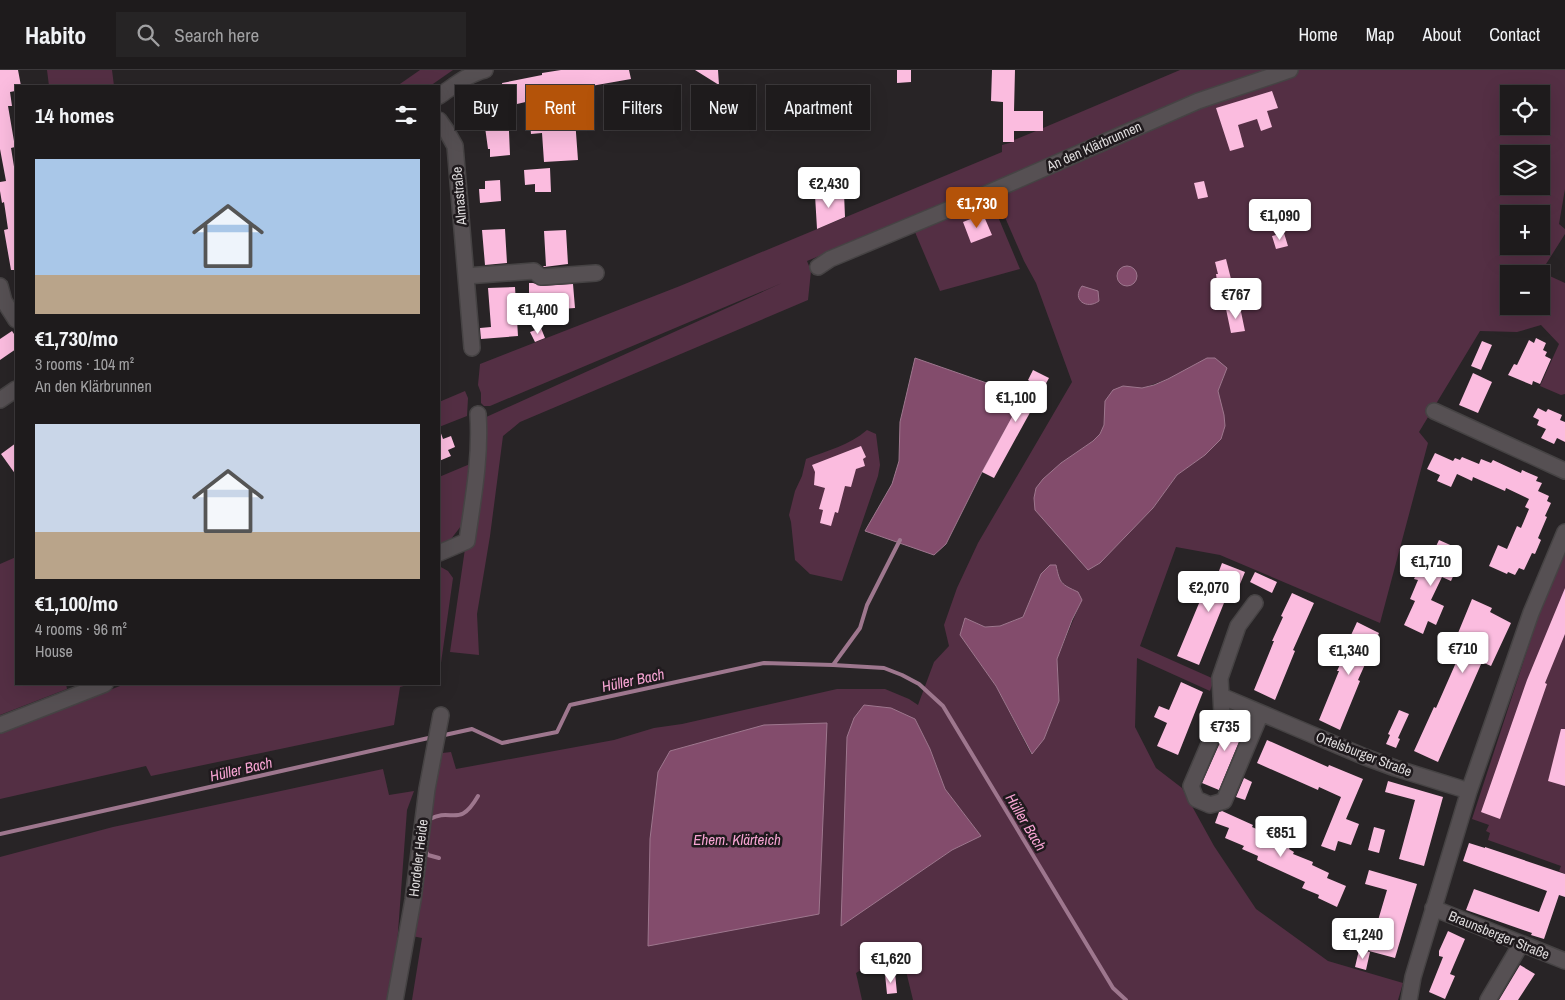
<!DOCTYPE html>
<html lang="en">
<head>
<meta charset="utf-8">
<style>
  body { margin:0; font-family:"Archivo Narrow",sans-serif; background:#262425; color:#f1f3f6; height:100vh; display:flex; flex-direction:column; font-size:19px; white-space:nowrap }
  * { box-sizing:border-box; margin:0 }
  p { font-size:16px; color:#a1a1a3 }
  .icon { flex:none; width:28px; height:28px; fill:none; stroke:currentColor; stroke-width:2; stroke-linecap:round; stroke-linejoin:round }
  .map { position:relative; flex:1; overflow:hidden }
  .side { position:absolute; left:15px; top:15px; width:425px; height:600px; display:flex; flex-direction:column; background:#1e1b1c; border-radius:0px; box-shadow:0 5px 20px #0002,0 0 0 1px #3c393b }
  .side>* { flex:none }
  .hud { position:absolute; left:455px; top:15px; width:475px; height:45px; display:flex; gap:10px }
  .tools { position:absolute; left:1500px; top:15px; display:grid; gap:10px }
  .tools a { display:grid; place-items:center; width:50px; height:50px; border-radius:0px; background:#1e1b1c; box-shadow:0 5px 20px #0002,0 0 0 1px #3c393b; font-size:25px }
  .price { position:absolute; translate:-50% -42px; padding:0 11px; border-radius:5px; background:#fff; color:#222; font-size:16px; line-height:32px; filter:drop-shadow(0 1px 2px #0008) }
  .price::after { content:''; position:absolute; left:50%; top:30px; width:15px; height:11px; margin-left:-8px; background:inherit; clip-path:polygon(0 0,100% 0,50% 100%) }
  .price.current { background:#b45309; color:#fff }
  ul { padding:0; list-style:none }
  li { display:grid; align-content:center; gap:10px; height:265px; padding:0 20px }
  li span { display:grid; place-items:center; height:155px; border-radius:0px; color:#555 }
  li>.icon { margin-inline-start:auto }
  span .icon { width:90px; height:90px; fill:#fffc; stroke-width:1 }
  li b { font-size:21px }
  h2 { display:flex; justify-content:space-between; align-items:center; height:60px; padding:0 20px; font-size:21px }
  .pill { padding:0 18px; border-radius:0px; background:#1e1b1c; box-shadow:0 5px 20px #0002,0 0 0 1px #3c393b; font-size:18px; line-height:45px }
  .pill.current { background:#b45309; color:#fff }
  header { display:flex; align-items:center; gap:30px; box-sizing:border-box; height:70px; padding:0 25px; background:#1e1b1c; border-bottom:1px solid #3c393b }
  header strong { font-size:24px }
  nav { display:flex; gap:28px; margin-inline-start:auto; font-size:18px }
  .search { width:350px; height:45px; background:#262425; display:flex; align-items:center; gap:12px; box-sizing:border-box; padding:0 18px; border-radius:0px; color:#a1a1a3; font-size:19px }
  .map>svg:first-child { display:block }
  .green { fill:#542f44; fill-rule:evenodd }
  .water { fill:#834c6c; stroke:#9e778e }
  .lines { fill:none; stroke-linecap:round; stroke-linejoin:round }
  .stream { stroke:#9e778e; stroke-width:4 }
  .building { fill:#fbbcdf }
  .street-casing { stroke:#464344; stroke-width:18 }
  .street { stroke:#565053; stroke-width:15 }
  .labels { text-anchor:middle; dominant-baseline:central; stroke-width:5; stroke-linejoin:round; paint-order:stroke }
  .street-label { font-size:14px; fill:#dedbdc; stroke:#1f1a1d }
  .water-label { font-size:15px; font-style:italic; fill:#f7a4d3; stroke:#1f1a1d }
</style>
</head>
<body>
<header>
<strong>Habito</strong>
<div class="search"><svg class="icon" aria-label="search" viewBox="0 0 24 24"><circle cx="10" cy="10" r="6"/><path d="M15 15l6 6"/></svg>Search here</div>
<nav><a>Home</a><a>Map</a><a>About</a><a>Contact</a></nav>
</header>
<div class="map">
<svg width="1565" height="930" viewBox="0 0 1565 930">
  <rect width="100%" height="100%" fill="#282426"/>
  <path class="green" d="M47,0H112L114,16H49Z
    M420,0H453L430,16H397Z
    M1180,0H1565V119L1559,154L1565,159V164L1541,202L1565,213V324L1561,325L1540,316L1559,274L1541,255L1517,262L1480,261L1419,362L1428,373L1380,553L1220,485L1176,477L1140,576L1214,609L1210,621L1137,588L1135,657L1156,698L1182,718L1214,776L1256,839L1328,891L1403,913L1398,930H913L906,901L889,896L887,884L856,903L862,930H412L422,868L407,865L434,684L451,682L456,699L614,670L654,658L682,654L837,619H885L909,629L918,635L934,592L949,576L944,555L957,518L978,473L1072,312L1036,213L1024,191L991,115L807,191L811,201L808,230L520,352L503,366L490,466L477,544L479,585L450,582L484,348L782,213L490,336H484L481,333V323L478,315L480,294L680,216L1002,82V75L1013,72L1014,70L1036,61H1043V58ZM1509,24H1541V56H1509ZM1509,84H1541V116H1509ZM1509,144H1541V176H1509ZM1509,204H1541V236H1509ZM1224,306L1218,321L1220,332L1205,385L1177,405L1153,438L1100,493L1088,500L1035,440L1036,418L1061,393L1093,371L1100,364L1104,355L1106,331L1168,309ZM1056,495C1060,516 1066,518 1082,529L1057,589L1059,631L1044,669L1031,684L996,616L960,565L965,548L985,557L1000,556L1023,547L1041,504ZM930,679L945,719L981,766L952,780L841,855ZM658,702L648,875L650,769Z
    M988,123L1020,199L940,221L912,155Z
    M465,321L468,328L467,346L439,357V332Z
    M867,360L876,364L880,395L878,406L842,511L810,504L795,490L791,452L789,445L795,421L802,406L806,389C826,381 850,375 867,360Z
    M470,394L461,456L451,469L439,474V407Z
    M1565,484V804L1559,801L1561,796L1488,770L1490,763L1486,761L1489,755L1472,749L1541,538Z
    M16,487V614H66L67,619L0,645V494Z
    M439,496L448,501L453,508L439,607Z
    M125,614H411L400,617L394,655L151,706L146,696L0,729V663Z
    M383,699L389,725L414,721L407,740L393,930H0V787L113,757Z"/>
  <path class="water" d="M1117 206a10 10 0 1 1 20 0a10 10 0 1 1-20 0Z
    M1082,216L1098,221L1099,231C1087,240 1071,230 1082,216Z
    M915,288L1024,326L982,402L946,474L934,485L865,461L892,414L899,391L900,352Z
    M1207,288H1215L1227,298L1218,321L1224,345L1225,356L1221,369L1205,385L1177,405L1153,438L1100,493L1088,500L1035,440L1034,428L1036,418L1043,409L1061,393L1093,371L1100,364L1104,355L1105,331L1113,320L1123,316L1142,318L1154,315L1168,309Z
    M1050,495H1056C1060,514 1061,514 1078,522L1082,530L1072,550L1057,589L1059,631L1044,669L1032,684L996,616L960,565L965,548L985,557L1000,556L1023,547L1041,504Z
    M864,635L891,638L915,649L930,679L945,719L981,766L952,780L841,856L847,667L854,648Z
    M827,653L819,844L648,876L650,769L658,702L670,681L764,655Z"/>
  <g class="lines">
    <path class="stream" d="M833,595L860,558L867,535L900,470
      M440,666L472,659L502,673L557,662L570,635L764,593L833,595L884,598L902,605L919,614L943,636L1113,918L1126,930
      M429,753L430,749C452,737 459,759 478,726
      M0,764L433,667
      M425,780L428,785L439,788"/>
  </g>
  <path class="building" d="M0,0H18L21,16H14L15,21L10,22L12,36H8L15,77L11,78L16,109V200H11L4,160L8,159L4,132L2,133L0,121V112L6,111L0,79Z
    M561,0H629L631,9L557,22V24L546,26V28H534V30L517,34L508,38L510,85L490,87V79H488L485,57H482L480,34H484L483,23L503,21L502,13L542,5V3Z
    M695,0H718L719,15Z
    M897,0H911V12L897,13Z
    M992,0H1015L1014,41H1043V61H1014V72H1003V32L991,31Z
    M1272,21L1278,38L1267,41L1272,57L1261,61L1257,49L1238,55L1244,77L1230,81L1216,38Z
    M575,49L578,90L544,92L542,63L531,64L530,53Z
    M550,98L551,122H535V114L525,115L524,100Z
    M500,110L501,131L480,133L479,119H485V111Z
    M1204,111L1208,127L1198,129L1194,113Z
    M844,123L845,147L817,159L815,125Z
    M983,144L992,165L971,173L963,152Z
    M505,159L507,193L485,195L482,160Z
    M566,160L568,194L544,197L543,196H546L544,161Z
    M1284,163L1288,176L1276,179L1272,166Z
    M1226,189L1233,217L1218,219L1216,204H1218L1215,192Z
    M529,213H533L542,216L573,214L575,238L546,240L545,223L529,225Z
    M515,217L518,266L481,269L480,258L491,257L488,218Z
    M1240,237L1245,261L1231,263L1226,239Z
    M541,258L545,268L535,272L530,262Z
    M12,261L16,267V279L0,290V269Z
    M1536,268L1546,273L1543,280L1547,282L1545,286L1551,289L1540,314L1533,311L1532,315L1508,305L1514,294L1517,295L1529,270L1534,273Z
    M1482,271L1492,275L1481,300L1471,296Z
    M1033,300L1049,308L994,408L982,402L1031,312L1028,310Z
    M1473,303L1492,312L1478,343L1459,335Z
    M1538,338L1546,342L1548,339L1562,345L1560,350L1565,352V372L1557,368L1554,374L1541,368L1546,359L1537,355L1539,350L1533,347Z
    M439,358L443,369L451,366L455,377L448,380L451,386L439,391Z
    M16,373V405L1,384Z
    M861,376L866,387L863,389L865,396L856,399L851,417L845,416L838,443L835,442L831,456L820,453L823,440L819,439L825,418L814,415L815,402L812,395Z
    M1435,383L1453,391L1455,388L1460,390L1462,387L1479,394L1481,389L1491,393L1493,390L1521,403L1522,400L1538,407L1536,411L1542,413L1538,421L1549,426L1547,431L1551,433L1545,446L1547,447L1538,468L1541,470L1535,484L1532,483L1524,500L1519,498L1515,505L1508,502L1507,504L1489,496L1498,475L1507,479L1517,456L1521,458L1529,439L1525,437L1529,429L1506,418L1505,421L1473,407L1472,411L1457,404L1451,417L1437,411L1440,405L1427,399Z
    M1439,470L1457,478L1452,490L1459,493L1451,511L1442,507L1431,530L1444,536L1436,555L1428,551L1423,564L1404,555L1415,531L1410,529L1418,510L1414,509L1422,491L1428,493Z
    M1222,493L1245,502L1235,526L1228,523L1199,595L1177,586L1207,514L1213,517Z
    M1255,502L1277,512L1272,523L1250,512Z
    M1565,518V564L1545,613L1547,614L1500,749L1481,742L1527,610Z
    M1292,523L1314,533L1293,580L1295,581L1275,630L1254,620L1274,571H1272L1283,547L1281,546Z
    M1472,529L1492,538L1490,542L1511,553L1491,596L1482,592L1438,692L1414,681L1434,637L1436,638L1458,588L1449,585Z
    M1357,552L1379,563L1358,610L1360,611L1340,660L1319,650L1339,601H1337L1348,577L1346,576Z
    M1181,612L1203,622L1178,685L1157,676L1167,653L1154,647L1159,636L1169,640Z
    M1399,640L1409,644L1398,668L1400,669L1396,678L1386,674L1390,665L1388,664Z
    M1231,642L1248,650L1219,720L1202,713L1231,648Z
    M1561,659H1565V716L1548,711Z
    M1267,670L1328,697L1329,695L1363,709L1346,749L1359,754L1351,775L1338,771L1335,781L1321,776L1341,727L1319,717L1318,720L1257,693Z
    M1244,708L1252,712L1245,730L1236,727Z
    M1388,711L1443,727L1424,796L1399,789L1415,730L1385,722Z
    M1222,741L1253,755L1252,757L1268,764L1267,767L1290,777L1289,779L1294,782L1293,784L1313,792L1312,795L1329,803L1327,808L1346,816L1337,837L1318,828L1319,825L1302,818L1305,812L1257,790L1258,786L1242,779L1244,776L1225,768L1229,758L1215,753L1219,742Z
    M1374,757L1385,760L1379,783L1368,780Z
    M1469,773L1485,778V777L1565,804V827L1559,825L1544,869L1531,865L1532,863L1466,840L1474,819L1539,842L1547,821L1463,791Z
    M1369,800L1417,814L1395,888L1369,881L1387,820L1365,814Z
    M1448,861L1465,869L1450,904L1455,906L1445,929L1429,922L1443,887L1439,886V881Z
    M1359,880L1370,882L1366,900L1355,897Z
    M1520,895L1535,904L1518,930H1499Z
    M895,903L897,923L887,924L885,904Z"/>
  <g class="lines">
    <defs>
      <path id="street" d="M439,26C454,16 468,4 485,0
        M439,50L446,60L455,76L472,278
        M818,197L830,189L988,123L1198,31L1290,0
        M466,206L534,201L541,207L596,203
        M0,216L4,231L16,250
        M0,330L16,319
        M1434,341L1565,401
        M439,483L467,471C473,429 481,387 478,344
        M1255,533L1238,556L1220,608L1222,644L1191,716L1196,729L1210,735L1224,731L1261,643
        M1221,626L1365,687L1395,698L1469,721
        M0,655L105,614
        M1433,838L1565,891
        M395,930L413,830L427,719L441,645
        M1409,930L1413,907L1469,721L1531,543L1565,462
        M1488,930L1521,874"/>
    </defs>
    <use href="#street" class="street-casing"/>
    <use href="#street" class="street"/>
  </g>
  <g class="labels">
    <g class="street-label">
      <text transform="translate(1094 76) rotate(-24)">An den Klärbrunnen</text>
      <text transform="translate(459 126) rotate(-95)">Almastraße</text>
      <text transform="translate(1364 684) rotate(21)">Ortelsburger Straße</text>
      <text transform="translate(418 788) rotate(-83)">Hordeler Heide</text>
      <text transform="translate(1499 865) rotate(22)">Braunsberger Straße</text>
    </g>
    <g class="water-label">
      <text transform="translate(633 610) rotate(-12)">Hüller Bach</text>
      <text transform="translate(241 699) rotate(-13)">Hüller Bach</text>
      <text transform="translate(1026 752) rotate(59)">Hüller Bach</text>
      <text x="737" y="769">Ehem. Klärteich</text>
    </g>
  </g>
</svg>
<div class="tools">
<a><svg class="icon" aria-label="locate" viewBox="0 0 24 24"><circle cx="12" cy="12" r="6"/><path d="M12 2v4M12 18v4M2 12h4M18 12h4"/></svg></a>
<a><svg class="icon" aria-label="layers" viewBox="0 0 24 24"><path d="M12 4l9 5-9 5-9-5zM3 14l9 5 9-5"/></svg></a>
<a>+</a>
<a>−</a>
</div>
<b class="price" style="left:829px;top:139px">€2,430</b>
<b class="price current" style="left:977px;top:159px">€1,730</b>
<b class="price" style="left:1280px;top:171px">€1,090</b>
<b class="price" style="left:1236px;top:250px">€767</b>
<b class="price" style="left:538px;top:265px">€1,400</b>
<b class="price" style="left:1016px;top:353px">€1,100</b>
<b class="price" style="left:1431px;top:517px">€1,710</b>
<b class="price" style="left:1209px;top:543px">€2,070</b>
<b class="price" style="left:1463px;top:604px">€710</b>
<b class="price" style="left:1349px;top:606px">€1,340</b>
<b class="price" style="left:1225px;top:682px">€735</b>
<b class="price" style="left:1281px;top:788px">€851</b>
<b class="price" style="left:1363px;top:890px">€1,240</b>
<b class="price" style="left:891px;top:914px">€1,620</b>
<div class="hud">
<a class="pill">Buy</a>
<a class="pill current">Rent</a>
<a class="pill">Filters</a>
<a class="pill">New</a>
<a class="pill">Apartment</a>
</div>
<section class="side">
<h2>14 homes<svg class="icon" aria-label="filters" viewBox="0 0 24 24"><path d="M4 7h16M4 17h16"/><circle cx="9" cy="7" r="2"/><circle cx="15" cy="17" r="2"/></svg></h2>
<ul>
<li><span style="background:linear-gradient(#a9c7e8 75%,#b9a48a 0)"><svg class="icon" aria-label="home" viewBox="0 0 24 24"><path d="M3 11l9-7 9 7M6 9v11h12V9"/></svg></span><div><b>€1,730/mo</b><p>3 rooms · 104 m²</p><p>An den Klärbrunnen</p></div></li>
<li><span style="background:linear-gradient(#c9d6e8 70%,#b9a48a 0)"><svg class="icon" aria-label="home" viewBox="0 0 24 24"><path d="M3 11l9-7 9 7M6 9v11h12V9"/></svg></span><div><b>€1,100/mo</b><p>4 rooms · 96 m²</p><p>House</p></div></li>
</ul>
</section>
</div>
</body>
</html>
